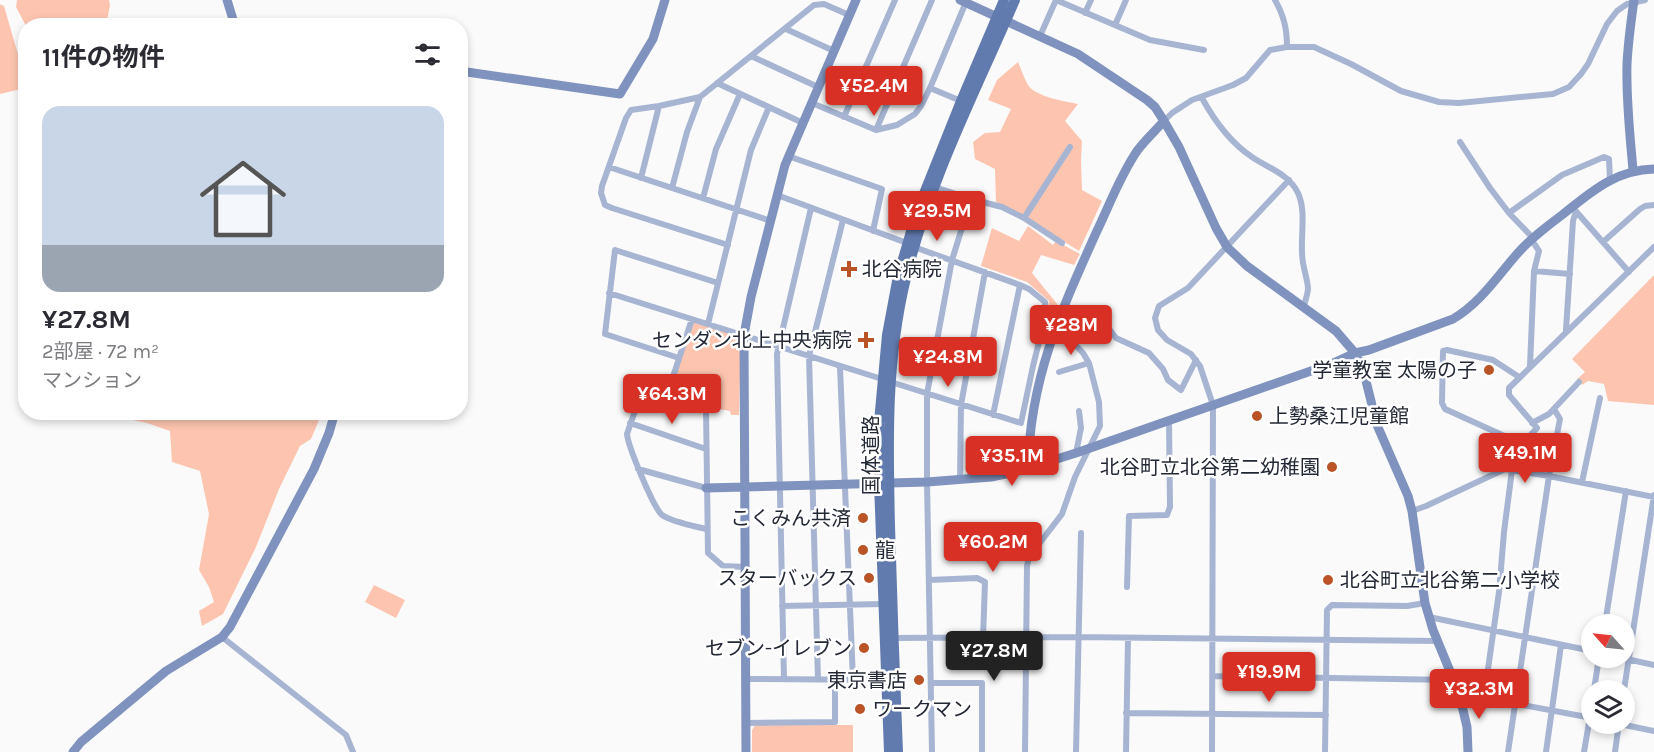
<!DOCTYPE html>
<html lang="ja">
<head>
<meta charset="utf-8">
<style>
  body { margin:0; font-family:Karla,"Noto Sans JP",sans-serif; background:#f7f7f7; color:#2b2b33; height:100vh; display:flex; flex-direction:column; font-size:22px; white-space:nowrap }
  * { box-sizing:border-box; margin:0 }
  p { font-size:20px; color:#7c7c81 }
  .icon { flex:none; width:33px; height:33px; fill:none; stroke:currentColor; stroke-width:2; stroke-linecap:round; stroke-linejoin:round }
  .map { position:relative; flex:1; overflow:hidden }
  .side { position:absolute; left:18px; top:18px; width:450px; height:402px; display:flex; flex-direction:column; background:#fff; border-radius:24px; box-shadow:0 3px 9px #0003 }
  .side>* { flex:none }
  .needle { width:39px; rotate:297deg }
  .controls { position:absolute; left:1581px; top:614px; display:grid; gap:12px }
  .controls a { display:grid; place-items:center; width:54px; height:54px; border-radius:50%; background:#fff; box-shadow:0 3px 9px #0003; font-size:30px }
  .price { position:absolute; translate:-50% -51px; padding:0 14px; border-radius:6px; background:#d93025; color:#fff; font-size:20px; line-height:39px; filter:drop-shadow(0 2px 3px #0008) }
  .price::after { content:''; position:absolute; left:50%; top:36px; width:18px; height:14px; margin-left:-9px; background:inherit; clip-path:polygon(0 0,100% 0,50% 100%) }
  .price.selected { background:#222; color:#fff }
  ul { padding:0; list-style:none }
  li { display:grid; align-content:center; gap:12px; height:318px; padding:0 24px }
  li+li { border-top:2px solid #e1e1e2 }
  li span { display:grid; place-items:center; height:186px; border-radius:18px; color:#555 }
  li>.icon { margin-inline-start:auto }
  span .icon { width:108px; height:108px; fill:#fffc; stroke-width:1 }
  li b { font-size:26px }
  h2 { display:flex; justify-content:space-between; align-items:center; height:72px; padding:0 24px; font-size:26px }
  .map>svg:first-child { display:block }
  .green { fill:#fdc5af }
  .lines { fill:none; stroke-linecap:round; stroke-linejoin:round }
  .street { stroke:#a7b5d3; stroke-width:6 }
  .secondary { stroke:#7f93be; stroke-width:9 }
  .primary { stroke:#627baf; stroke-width:10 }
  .poi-dot { fill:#ba5426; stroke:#fff; stroke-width:2 }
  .labels { text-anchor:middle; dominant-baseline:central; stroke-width:5; stroke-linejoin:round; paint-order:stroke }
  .poi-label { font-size:20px; fill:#232835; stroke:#fff; text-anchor:end }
  .street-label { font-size:20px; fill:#232835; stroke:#fff }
</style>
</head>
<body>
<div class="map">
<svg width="1654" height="752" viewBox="0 0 1654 752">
  <rect width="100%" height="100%" fill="#fafafa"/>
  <path class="green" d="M17,0H109L110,6L106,25L26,26L16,7Z
    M0,4L4,6L26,82L25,88L0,94Z
    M1018,62C1021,69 1024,78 1028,85C1036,97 1064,101 1078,104L1065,121L1082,141L1081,161L1082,190L1102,201L1079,251L1010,208L996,202L995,169L975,159L973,142L985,133L1000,132L1011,109L988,100L997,80Z
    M1028,226L1053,245L1056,241L1080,254L1074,265L1041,255L1032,273L1058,305L1049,327L1046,325L1049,301L1027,282L981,266L992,228L1019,241Z
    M1654,275V405L1608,401L1604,384L1588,381L1582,385L1577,379L1585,372L1572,359Z
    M693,321L738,335L741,340L739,415H731L730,411L707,407L669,394Z
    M113,413H322L311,439L300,446L279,489L256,547L223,614L202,626L199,611L214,602L209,587L199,570L209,514L200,471L172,462L170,431L147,423L114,416Z
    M374,585L405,600L396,618L365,602Z
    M755,725H853V752H752V730Z"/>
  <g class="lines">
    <path class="street" d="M1056,0L1150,40L1204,50
      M1275,0C1284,16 1287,29 1287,47
      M1085,13L1091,0
      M1115,25L1126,0
      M786,29L834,51
      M1040,36L1056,0
      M751,56L818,87
      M717,83L803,123
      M930,88L961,101
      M700,97L659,106L631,110L626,118L602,186L601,193L605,205L612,208L728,245
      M1202,98C1214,120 1231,143 1252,157C1268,168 1289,174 1298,193C1306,210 1301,233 1302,252C1302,266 1307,276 1308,288C1308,294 1305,301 1304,306
      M812,103L876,130L897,125L915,114L921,106L930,88L966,2
      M844,117L895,0
      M1164,121L1172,113L1192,100L1233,85L1246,78L1270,50L1287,47H1314L1351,64L1401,91L1439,102L1459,103L1553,94L1569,87L1581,74L1588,64L1607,24L1617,11L1627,4L1645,0
      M876,130L932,0
      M1460,142L1490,188L1509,213L1533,238
      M788,156L882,189L873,231
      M609,167L771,221
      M641,178L659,106
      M935,187L971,199L1002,207L1024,218L1062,243
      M672,188L687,132L700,97L814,5L824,4L849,15
      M777,195L907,243
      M703,198L716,149L740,94
      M1574,209L1629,272
      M1509,213L1562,175L1604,157L1609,159L1610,180
      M1024,218L1070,147
      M1603,242L1640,209L1645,206L1654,205
      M1534,271L1570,274
      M609,293L882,379
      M708,324L751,150L769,107
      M1060,328L1081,314H1089L1106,325L1116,338L1149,353L1163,369L1168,380L1181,390L1196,360
      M1566,330L1573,221L1576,211
      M679,358L605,334L615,250L718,283
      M1530,366L1534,271L1539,251L1531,239
      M840,367L853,680
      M1059,372L1089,363
      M1519,377L1493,360L1447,350L1443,351L1442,403L1445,409L1522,444
      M891,382L1021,423L1033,366L1044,322L1045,302L1029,289L1020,285L914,247
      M667,395L692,319
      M993,415L1020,285
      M630,423L706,449
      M1532,423L1549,414L1579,382
      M1076,453L1081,428L1079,411
      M638,469L706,488
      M1505,469L1522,444L1537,428L1509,395V388L1654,247
      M960,480L961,405L985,272
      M1582,482L1600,398
      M1412,511L1426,506L1505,469L1549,476L1654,497
      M706,529C694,526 672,522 662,515C653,507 628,446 627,434L643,388L706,408L708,553L723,566L746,567
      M929,580L977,578L985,582L983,638
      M1127,587L1129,516L1167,515L1170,507L1169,420
      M782,606L884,604
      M1429,617L1592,651
      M1605,624L1626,491
      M222,637L346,735L353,752
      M893,638L1078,637L1438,641
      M1618,657L1654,665
      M1213,676L1454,680
      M747,679L887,680
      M784,679L777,354L811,208
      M818,680L809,356L843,220
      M931,683H982V752
      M1594,690L1599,657
      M1624,690L1654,495
      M1459,693L1592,718
      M1484,697L1499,592L1504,532L1512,470
      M1126,713L1326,715
      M746,723L835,722V680
      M1615,723L1654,731
      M932,752L927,482V394L952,260L971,199
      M1025,752L1027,566L1029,557L1062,514L1075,477L1100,426L1099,402L1089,363L1083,353L1056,324
      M1076,752L1081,533
      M1126,752L1128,638
      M1212,752L1213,405L1200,366L1191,354L1167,340L1158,330L1155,318L1159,306L1188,288L1289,180
      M1325,752L1327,610L1332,605L1407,606L1425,603
      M1508,752L1549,476L1560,419L1554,409
      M1546,752L1561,645
      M1584,752L1592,705
      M1615,752L1619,723"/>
    <path class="secondary" d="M227,0L235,26
      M960,0L1078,54L1147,100L1155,107L1164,121L1179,147L1216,228L1227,247L1247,266L1336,331L1355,353L1363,369L1377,425L1408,496L1412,511L1425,603L1433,630L1459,693L1467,727L1468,752
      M460,71L620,94L653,39L665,0
      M1633,170C1630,135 1626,100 1627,64C1628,43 1631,21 1634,0
      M1028,468C1030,379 1060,313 1096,233C1109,206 1120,176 1137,151C1145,140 1155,131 1164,121
      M706,488L927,482L991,477L1015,472L1076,453L1331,364L1355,353L1369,350L1453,319C1481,302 1496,278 1517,254C1530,239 1546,227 1562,215C1591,192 1615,170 1654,169
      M73,752L81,742L166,671L222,637L230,627L314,469L329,433L335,412
      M746,752L744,335L751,297L785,165L856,0"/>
    <path class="primary" d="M889,752L879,483V422L887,335L898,276L917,211L961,101L1004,0
      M898,752C895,677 892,601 890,526C888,442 886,360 906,278C929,181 976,91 1015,0"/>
  </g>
  <g class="poi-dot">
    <path d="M846 260h6v6h6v6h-6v6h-6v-6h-6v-6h6z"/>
    <path d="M863 331h6v6h6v6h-6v6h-6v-6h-6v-6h6z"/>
    <circle cx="1489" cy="370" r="6"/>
    <circle cx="1257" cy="416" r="6"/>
    <circle cx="1332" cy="467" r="6"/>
    <circle cx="863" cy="518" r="6"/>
    <circle cx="863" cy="550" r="6"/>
    <circle cx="869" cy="578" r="6"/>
    <circle cx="1328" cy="580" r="6"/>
    <circle cx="864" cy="648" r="6"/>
    <circle cx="919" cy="680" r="6"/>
    <circle cx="860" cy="709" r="6"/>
  </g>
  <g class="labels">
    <g class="poi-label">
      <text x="862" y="269" text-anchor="start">北谷病院</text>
      <text x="852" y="340">センダン北上中央病院</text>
      <text x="1477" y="370">学童教室 太陽の子</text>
      <text x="1269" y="416" text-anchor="start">上勢桑江児童館</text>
      <text x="1320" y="467">北谷町立北谷第二幼稚園</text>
      <text x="851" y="518">こくみん共済</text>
      <text x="875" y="550" text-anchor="start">龍</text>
      <text x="857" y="578">スターバックス</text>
      <text x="1340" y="580" text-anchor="start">北谷町立北谷第二小学校</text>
      <text x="852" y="648">セブン-イレブン</text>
      <text x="907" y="680">東京書店</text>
      <text x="872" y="709" text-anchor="start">ワークマン</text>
    </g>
    <g class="street-label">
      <text transform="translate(871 455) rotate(-90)">国体道路</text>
    </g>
  </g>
</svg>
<div class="controls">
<a><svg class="needle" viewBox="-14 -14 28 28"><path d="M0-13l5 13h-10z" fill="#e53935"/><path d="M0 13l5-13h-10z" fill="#7c7c81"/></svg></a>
<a><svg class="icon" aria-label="layers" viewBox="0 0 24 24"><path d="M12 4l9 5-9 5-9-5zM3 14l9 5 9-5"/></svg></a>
</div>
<b class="price" style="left:874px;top:117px">¥52.4M</b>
<b class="price" style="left:937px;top:242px">¥29.5M</b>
<b class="price" style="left:1071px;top:356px">¥28M</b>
<b class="price" style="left:948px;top:388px">¥24.8M</b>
<b class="price" style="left:672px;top:425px">¥64.3M</b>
<b class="price" style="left:1525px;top:484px">¥49.1M</b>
<b class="price" style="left:1012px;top:487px">¥35.1M</b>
<b class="price" style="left:993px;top:573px">¥60.2M</b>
<b class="price selected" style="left:994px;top:682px">¥27.8M</b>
<b class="price" style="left:1269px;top:703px">¥19.9M</b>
<b class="price" style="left:1479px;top:720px">¥32.3M</b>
<section class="side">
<h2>11件の物件<svg class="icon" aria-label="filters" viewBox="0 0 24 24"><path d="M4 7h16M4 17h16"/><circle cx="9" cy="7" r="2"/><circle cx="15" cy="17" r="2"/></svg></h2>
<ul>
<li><span style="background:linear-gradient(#c9d6e8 75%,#9aa5b1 0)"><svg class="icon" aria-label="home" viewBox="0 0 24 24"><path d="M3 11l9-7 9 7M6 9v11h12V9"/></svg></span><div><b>¥27.8M</b><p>2部屋 · 72 m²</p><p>マンション</p></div></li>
</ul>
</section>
</div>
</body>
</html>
